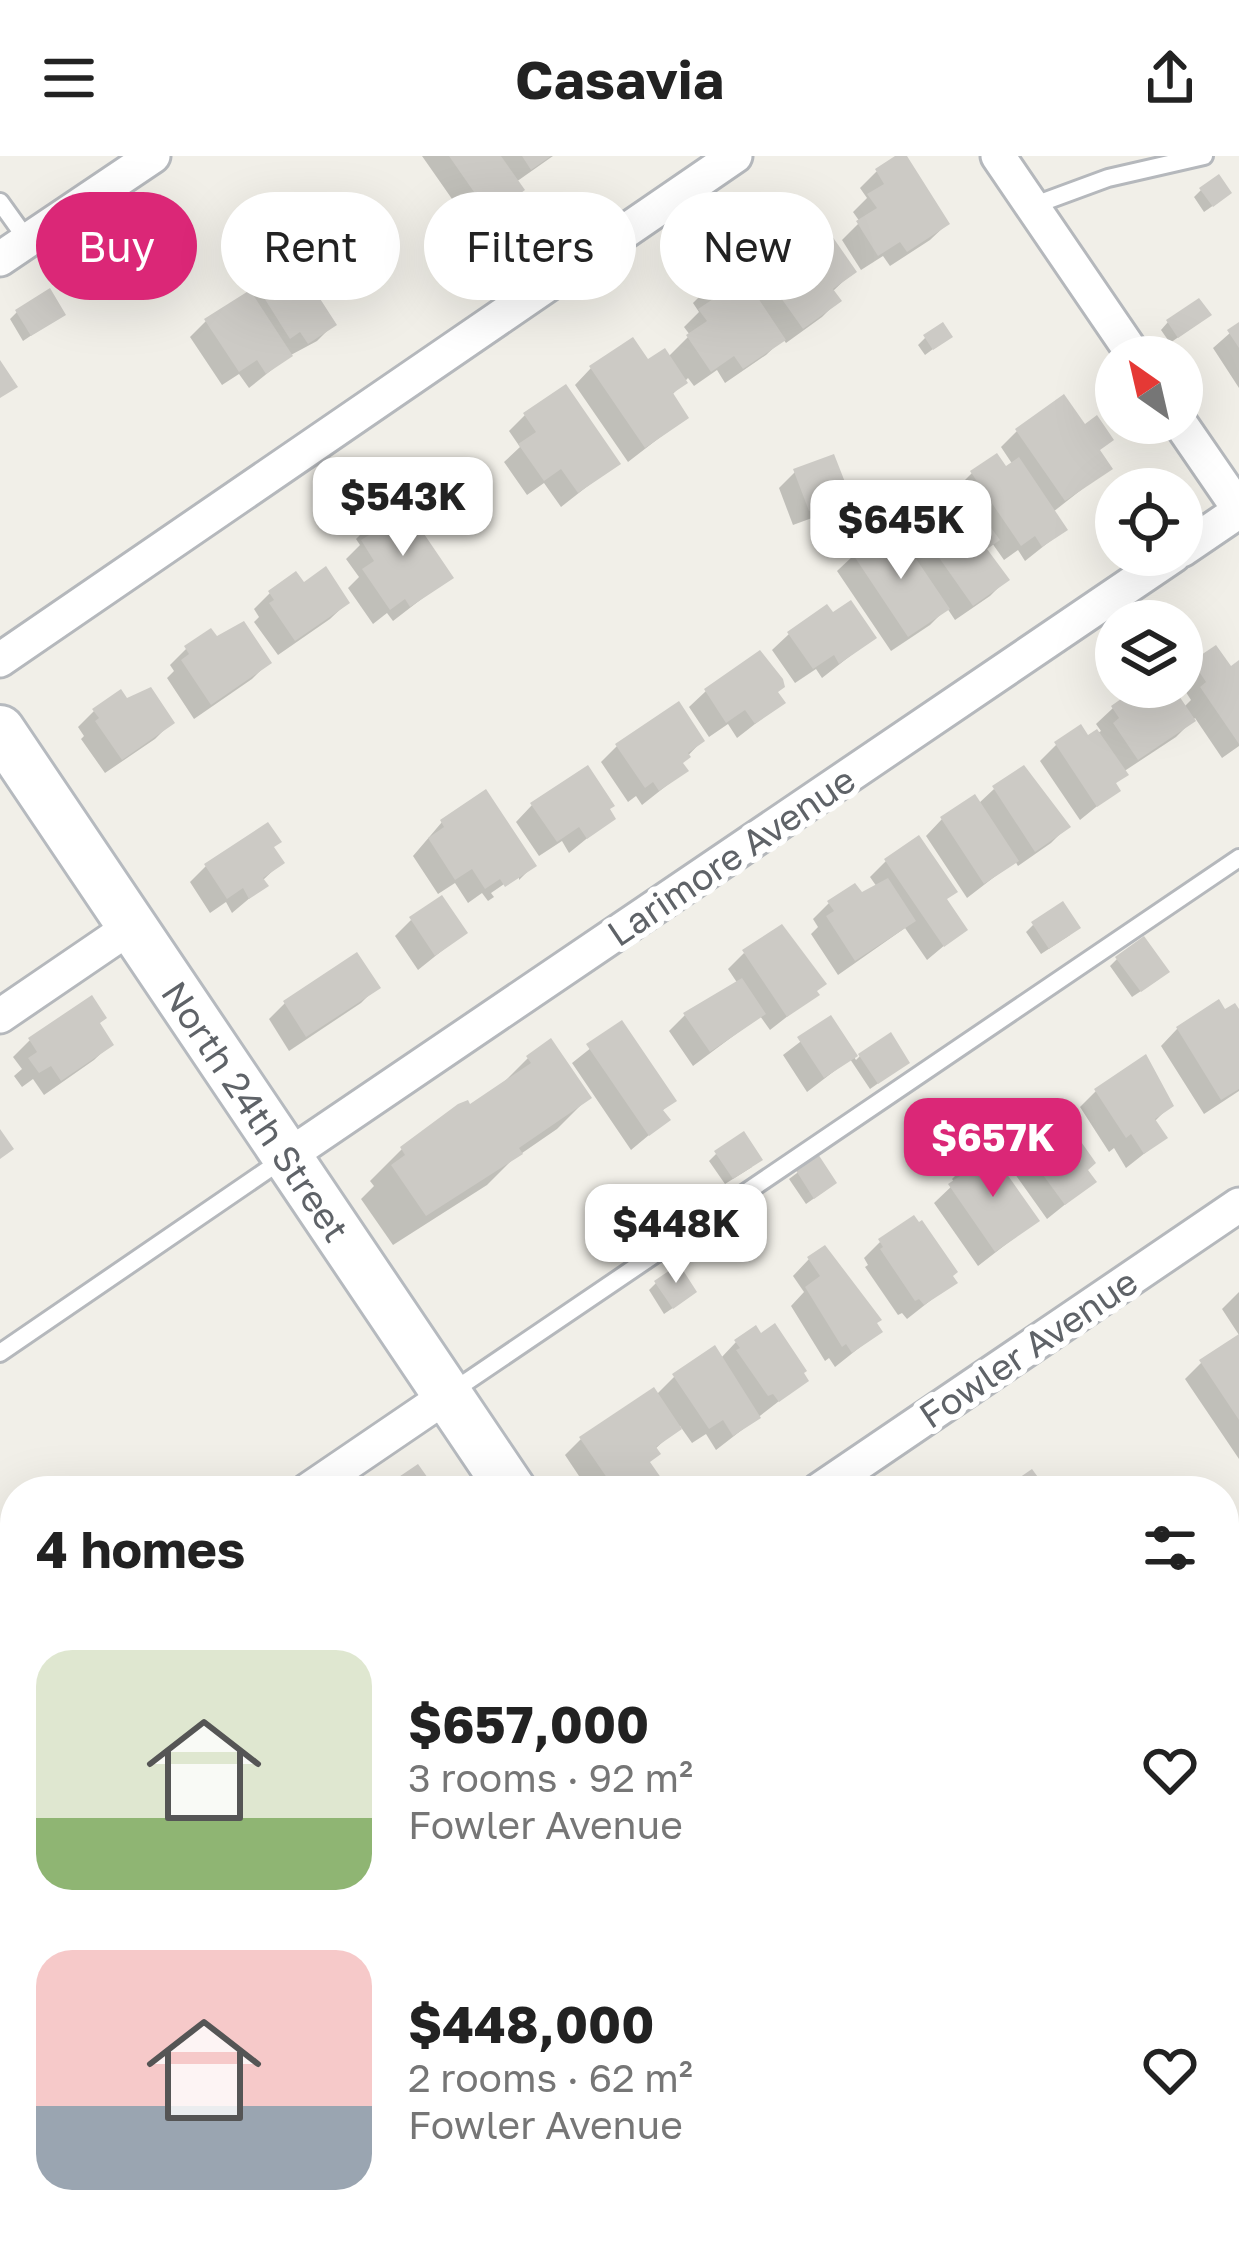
<!DOCTYPE html>
<html lang="en">
<head>
<meta charset="utf-8">
<style>
  body { margin:0; font-family:"Golos Text",sans-serif; background:#f6f6f6; color:#222; height:100vh; display:flex; flex-direction:column; font-size:45px; white-space:nowrap }
  * { box-sizing:border-box; margin:0 }
  p { font-size:39px; color:#767676 }
  .icon { flex:none; width:66px; height:66px; fill:none; stroke:currentColor; stroke-width:2; stroke-linecap:round; stroke-linejoin:round }
  .map { position:relative; flex:1; overflow:hidden }
  .sheet { position:absolute; left:0px; top:1320px; width:1239px; height:771px; display:flex; flex-direction:column; background:#fff; border-radius:48px 48px 0 0; box-shadow:0 12px 48px #0002 }
  .sheet>* { flex:none }
  .hud { position:absolute; left:36px; top:36px; width:1167px; height:108px; display:flex; gap:24px }
  .needle { width:78px; rotate:326deg }
  .controls { position:absolute; left:1095px; top:180px; display:grid; gap:24px }
  .controls a { display:grid; place-items:center; width:108px; height:108px; border-radius:50%; background:#fff; box-shadow:0 12px 48px #0002; font-size:60px }
  .price { position:absolute; translate:-50% -102px; padding:0 27px; border-radius:24px; background:#fff; color:#222; font-size:39px; line-height:78px; filter:drop-shadow(0 3px 6px #0008) }
  .price::after { content:''; position:absolute; left:50%; top:72px; width:36px; height:27px; margin-left:-18px; background:inherit; clip-path:polygon(0 0,100% 0,50% 100%) }
  .price.active { background:#db2777; color:#fff }
  ul { padding:0; list-style:none }
  li { display:flex; align-items:center; gap:36px; height:300px; padding:0 36px }
  li span { display:grid; place-items:center; flex:none; width:336px; height:240px; border-radius:36px; color:#555 }
  li>.icon { margin-inline-start:auto }
  span .icon { width:144px; height:144px; fill:#fffc; stroke-width:1 }
  li b { font-size:51px }
  h2 { display:flex; justify-content:space-between; align-items:center; height:144px; padding:0 36px; font-size:51px }
  .pill { padding:0 42px; border-radius:54px; background:#fff; box-shadow:0 12px 48px #0002; font-size:42px; line-height:108px }
  .pill.active { background:#db2777; color:#fff }
  header { display:flex; justify-content:space-between; align-items:center; height:156px; padding:0 36px; background:#fff; font-size:54px; font-weight:700 }
  .map>svg:first-child { display:block }
  .shadow { fill:#0003 }
  .building { fill:#cccac5 }
  .lines { fill:none; stroke-linecap:round; stroke-linejoin:round }
  .lane-casing { stroke:#b5b8bc; stroke-width:22 }
  .street-casing { stroke:#b5b8bc; stroke-width:39 }
  .secondary-casing { stroke:#b6babf; stroke-width:54 }
  .lane { stroke:#fff; stroke-width:16 }
  .street { stroke:#fff; stroke-width:33 }
  .secondary { stroke:#fff; stroke-width:48 }
  .labels { text-anchor:middle; dominant-baseline:central; stroke-width:12; stroke-linejoin:round; paint-order:stroke }
  .street-label { font-size:36px; fill:#5f6368; stroke:#fff }
</style>
</head>
<body>
<header><svg class="icon" aria-label="menu" viewBox="0 0 24 24"><path d="M4 6h16M4 12h16M4 18h16"/></svg>Casavia<svg class="icon" aria-label="share" viewBox="0 0 24 24"><path d="M12 15V3M7 8l5-5 5 5M5 13v7h14v-7"/></svg></header>
<div class="map">
<svg width="1239" height="2089" viewBox="0 0 1239 2089">
  <rect width="100%" height="100%" fill="#f1efe8"/>
  <path class="shadow" d="M422,0H553L516,26L521,34L473,73Z
    M903,0L947,68L930,84L890,110L883,100L861,114L842,84L860,66L853,56L867,42L860,32L876,16Z
    M1201,34L1221,44L1204,56L1194,41Z
    M785,96L853,116L832,136L838,145L822,161L786,187L783,183L766,199L725,227L717,214L694,230L688,222L671,240L685,262L628,306L575,229L591,212L648,207L667,202L690,179L684,171L699,156L693,147L709,131L738,118L754,103Z
    M258,131L333,169L317,185L289,200L249,232L239,218L222,229L190,181L206,165Z
    M17,156L63,158L23,185L10,163Z
    M1168,166H1200L1170,187L1161,174Z
    M1239,169V232L1213,192Z
    M949,181L925,199L918,189L925,182Z
    M525,259L617,307L561,351L544,327L527,339L504,306L520,291L509,275Z
    M1017,275L1097,296L1109,312L1053,356L1064,374L1025,405L1018,394L1004,404L992,387L985,395L1006,424L990,440L955,464L947,452L930,469L891,495L837,415L854,399L885,389L902,388L918,372L968,375L979,368L956,333L972,317L1005,314L1013,309L1001,291Z
    M795,316L847,339L831,355L793,369L779,332Z
    M372,367L450,421L393,465L387,457L373,468L348,432L359,421L346,403L360,389L356,383Z
    M303,430L347,447L330,463L278,499L254,466L259,461L254,453L270,437Z
    M789,478L873,482L822,522L816,513L795,527L772,494Z
    M216,484L268,507L252,523L194,563L167,522L174,515L170,509L186,493Z
    M1194,508L1230,514L1239,508V590L1222,602L1195,562L1176,581L1123,616L1114,630L1117,634L1080,664L1040,605L1056,589L1088,583L1101,575L1096,568L1113,552L1147,547L1183,552L1191,544L1182,530V520Z
    M706,535L776,537L782,547L737,582L728,568L709,581L689,551Z
    M126,546L171,567L155,583L105,617L81,583L84,580L78,571L94,555Z
    M702,585L680,608L685,615L642,649L636,640L628,646L601,606L617,590Z
    M994,633L1067,671L1051,687L1018,710L1015,705L967,742L926,680L942,663L978,648Z
    M532,649L612,662L569,697L562,685L539,700L516,666Z
    M442,666L533,710L519,724V718L491,737L494,741L488,745L482,737L468,747L455,727L438,738L413,700Z
    M271,692L281,707L262,725L265,729L232,757L226,746L210,757L190,726L206,710Z
    M886,705L945,744L964,773L927,804L905,772L838,819L811,778L818,771L813,763L829,747L861,740L877,731L870,721Z
    M411,764L464,777L418,814L395,780Z
    M1033,769L1070,779L1041,798L1026,776Z
    M744,797L816,838L770,874L760,860L693,910L669,875L685,859L738,828L728,813Z
    M1117,803L1159,823L1132,841L1110,810Z
    M377,831L361,847L289,895L269,863L285,847Z
    M91,844L97,868L111,888L94,904L44,939L33,923L22,931L14,920L22,913L13,901L29,885Z
    M1218,847L1225,858L1239,855V935L1204,958L1161,890L1177,873Z
    M830,863L856,904L860,900L907,907L870,933L850,903L807,936L783,899Z
    M621,868L673,944L661,956L667,964L631,994L572,907Z
    M528,902L588,942L557,973L512,1004L487,1029L393,1089L361,1043L374,1030L370,1025L402,993L495,935Z
    M1096,935L1170,950L1154,966L1164,982L1126,1012L1114,992L1109,996L1080,951Z
    M1028,967L1093,1026L1047,1063L1010,1011L1023,999L1012,983Z
    M716,998L752,1011L725,1028L709,1005Z
    M817,1002L826,1034L806,1048L789,1023Z
    M968,1007L1036,1065L978,1110L934,1047L955,1027L952,1023Z
    M880,1086L950,1120L954,1126L907,1163L902,1157L898,1159L865,1111L868,1109L864,1102Z
    M809,1103L879,1176L835,1211L829,1202L825,1205L791,1150L804,1136L793,1120Z
    M656,1127L686,1143L664,1158L649,1134Z
    M1239,1136V1179L1222,1153Z
    M1239,1181V1303L1185,1223L1201,1207Z
    M736,1186L805,1225L716,1294L706,1278L692,1287L680,1270L654,1294L648,1307L655,1335H589L565,1299L581,1283L656,1239L674,1221L720,1203Z
    M1239,1816V2051L1224,2061V1826Z
    M1113,2076H1202L1182,2089H1122Z"/>
  <path class="building" d="M449,0H501L525,34L490,59Z
    M522,0H551L531,14Z
    M895,0H907L950,68L907,96L900,86L878,100L856,65L877,52L867,38L884,28L875,13Z
    M1219,18L1232,37L1213,51L1199,32Z
    M832,80L857,116L833,133L842,145L803,173L752,101L778,82L786,92L800,82L810,96Z
    M295,104L337,169L308,188L300,176L290,183L256,129Z
    M736,109L786,184L743,213L734,200L711,216L686,179L707,165L698,153L716,141L707,129Z
    M50,132L66,159L31,180L15,154Z
    M250,134L293,200L266,218L257,204L239,216L204,163Z
    M1199,142L1212,159L1178,182L1166,164Z
    M943,166L953,181L933,194L923,179Z
    M1239,166V192L1227,174Z
    M633,181L648,203L665,192L688,227L673,237L689,262L645,292L589,210Z
    M0,204L18,231L0,242Z
    M566,228L621,308L578,337L561,313L544,325L518,288L536,276L523,257Z
    M1064,238L1085,268L1097,259L1114,284L1100,294L1113,313L1065,345L1015,273Z
    M997,297L1006,310L1019,301L1068,374L1042,391L1035,380L1021,390L970,315Z
    M834,298L850,339L809,355L793,313Z
    M401,344L454,422L410,451L405,443L390,454L362,413L374,405L361,384L377,374L370,365Z
    M950,345L969,371L983,361L1000,384L987,393L1010,424L973,450L916,369Z
    M898,376L950,453L908,481L852,397L881,377L886,384Z
    M326,410L350,447L295,485L269,447L274,444L268,435L296,415L304,426Z
    M851,444L877,482L839,508L834,499L813,513L787,476L827,448L833,456Z
    M244,465L272,507L211,549L181,504L189,498L184,490L211,472L217,480Z
    M1216,489L1231,510L1239,504V588L1200,531L1206,526L1192,505Z
    M760,494L783,523L785,531L778,536L786,547L755,568L745,554L726,567L704,533Z
    M151,531L175,567L122,604L95,565L99,562L92,553L121,533L127,542Z
    M1138,531L1148,543L1166,531H1173L1196,565L1138,604L1113,567L1119,562L1111,550Z
    M679,545L705,585L688,597L691,601L683,607L689,615L659,635L653,626L645,632L615,588Z
    M1081,568L1088,579L1097,573L1129,619L1116,627L1121,635L1097,651L1054,586Z
    M588,609L615,650L610,653L616,663L587,683L579,671L557,686L530,647Z
    M1024,609L1071,671L1035,696L992,630Z
    M486,633L537,710L505,731L500,723L485,733L472,713L455,724L428,682L444,671L440,664Z
    M975,638L1019,705L984,728L940,661Z
    M268,666L282,686L274,691L285,707L263,722L269,730L249,743L243,732L227,743L204,708Z
    M919,679L958,736L947,743L968,774L944,791L884,703Z
    M888,722L916,765L855,805L826,760L834,755L827,745L855,727L862,736Z
    M442,739L468,777L435,800L409,761Z
    M1063,745L1081,772L1049,793L1031,766Z
    M782,768L827,828L817,835L820,839L787,861L742,794Z
    M1144,780L1170,816L1141,836L1115,801Z
    M357,796L381,832L306,881L283,845Z
    M742,822L766,858L710,896L683,857Z
    M92,839L107,862L100,867L114,889L61,925L51,910L39,917L28,902L37,896L28,882Z
    M1219,843L1225,853L1235,847L1239,853V933L1221,944L1176,871Z
    M831,859L858,900L824,922L797,881Z
    M622,864L677,945L663,954L671,964L649,980L586,888Z
    M891,876L910,907L878,928L858,898Z
    M551,882L592,942L519,992L523,998L426,1060L391,1009L405,999L400,991L458,948L468,944L470,948L531,907L526,900Z
    M1146,898L1174,950L1155,963L1168,982L1144,998L1131,978L1126,982L1094,933Z
    M1053,946L1096,1007L1088,1014L1097,1026L1065,1049L1024,993L1038,983L1026,965Z
    M0,973L14,993L0,1003Z
    M744,975L763,1004L733,1023L714,995Z
    M987,990L1040,1065L995,1096L948,1028L972,1012L966,1004Z
    M818,998L837,1027L814,1043L795,1013Z
    M914,1059L919,1066L922,1064L958,1116L953,1120L958,1127L924,1149L919,1143L915,1145L880,1093L883,1091L878,1083Z
    M825,1089L882,1164L877,1167L883,1176L852,1197L846,1188L842,1191L805,1131L820,1120L807,1101Z
    M679,1108L697,1136L673,1153L654,1125Z
    M775,1167L807,1215L804,1217L809,1225L779,1246L773,1238L768,1240L736,1194L740,1192L734,1184L756,1169L761,1177Z
    M1239,1178V1264L1199,1204Z
    M715,1189L761,1262L733,1280L723,1264L709,1273L672,1218Z
    M654,1231L682,1273L656,1291L661,1298L650,1306L666,1329L657,1335H616L579,1281Z
    M418,1308L437,1335H378Z
    M1032,1313L1048,1335H1000Z
    M0,1377L15,1399V1417L0,1428Z
    M1239,1812V2044L1224,2054V1823Z
    M0,2019L15,2041V2076H37L18,2089H0Z
    M1165,2076H1191L1173,2088Z"/>
  <g class="lines">
    <defs>
      <path id="lane" d="M0,46L28,85
        M1032,50L1108,22L1204,0
        M0,1197L282,1004
        M450,1237L1239,702
        M1224,1410L1239,1399
        M0,1550L15,1572
        M0,1891L15,1881"/>
      <path id="street" d="M998,0L1135,201
        M0,103L153,0
        M1180,267L1239,353
        M1182,394L1239,355
        M0,504L735,0
        M0,860L132,770
        M288,1000L1174,399
        M307,1335L448,1239
        M818,1335L1239,1049
        M0,1544L15,1534
        M1224,1752L1239,1742
        M147,2089L166,2076
        M931,2089L950,2076"/>
      <g id="secondary">
        <path id="s1" d="M0,574L512,1335"/>
        <path d="M1006,2076L1015,2089"/>
      </g>
    </defs>
    <use href="#lane" class="lane-casing"/>
    <use href="#street" class="street-casing"/>
    <use href="#secondary" class="secondary-casing"/>
    <use href="#lane" class="lane"/>
    <use href="#street" class="street"/>
    <use href="#secondary" class="secondary"/>
  </g>
  <g class="labels">
    <g class="street-label">
      <text transform="translate(731 700) rotate(-34)">Larimore Avenue</text>
      <text stroke="none"><textPath href="#s1" startOffset="459">North 24th Street</textPath></text>
      <text transform="translate(1028 1192) rotate(-34)">Fowler Avenue</text>
    </g>
  </g>
</svg>
<div class="controls">
<a><svg class="needle" viewBox="-14 -14 28 28"><path d="M0-13l5 13h-10z" fill="#e53935"/><path d="M0 13l5-13h-10z" fill="#767676"/></svg></a>
<a><svg class="icon" aria-label="locate" viewBox="0 0 24 24"><circle cx="12" cy="12" r="6"/><path d="M12 2v4M12 18v4M2 12h4M18 12h4"/></svg></a>
<a><svg class="icon" aria-label="layers" viewBox="0 0 24 24"><path d="M12 4l9 5-9 5-9-5zM3 14l9 5 9-5"/></svg></a>
</div>
<b class="price" style="left:403px;top:403px">$543K</b>
<b class="price" style="left:901px;top:426px">$645K</b>
<b class="price active" style="left:993px;top:1044px">$657K</b>
<b class="price" style="left:676px;top:1130px">$448K</b>
<div class="hud">
<a class="pill active">Buy</a>
<a class="pill">Rent</a>
<a class="pill">Filters</a>
<a class="pill">New</a>
</div>
<section class="sheet">
<h2>4 homes<svg class="icon" aria-label="filters" viewBox="0 0 24 24"><path d="M4 7h16M4 17h16"/><circle cx="9" cy="7" r="2"/><circle cx="15" cy="17" r="2"/></svg></h2>
<ul>
<li><span style="background:linear-gradient(#dfe7d0 70%,#8fb573 0)"><svg class="icon" aria-label="home" viewBox="0 0 24 24"><path d="M3 11l9-7 9 7M6 9v11h12V9"/></svg></span><div><b>$657,000</b><p>3 rooms · 92 m²</p><p>Fowler Avenue</p></div><svg class="icon" aria-label="heart" viewBox="0 0 24 24"><path d="M12 20l-8-8c-3-5 5-10 8-4 3-6 11-1 8 4z"/></svg></li>
<li><span style="background:linear-gradient(#f6c9c9 65%,#9aa5b1 0)"><svg class="icon" aria-label="home" viewBox="0 0 24 24"><path d="M3 11l9-7 9 7M6 9v11h12V9"/></svg></span><div><b>$448,000</b><p>2 rooms · 62 m²</p><p>Fowler Avenue</p></div><svg class="icon" aria-label="heart" viewBox="0 0 24 24"><path d="M12 20l-8-8c-3-5 5-10 8-4 3-6 11-1 8 4z"/></svg></li>
</ul>
</section>
</div>
</body>
</html>
